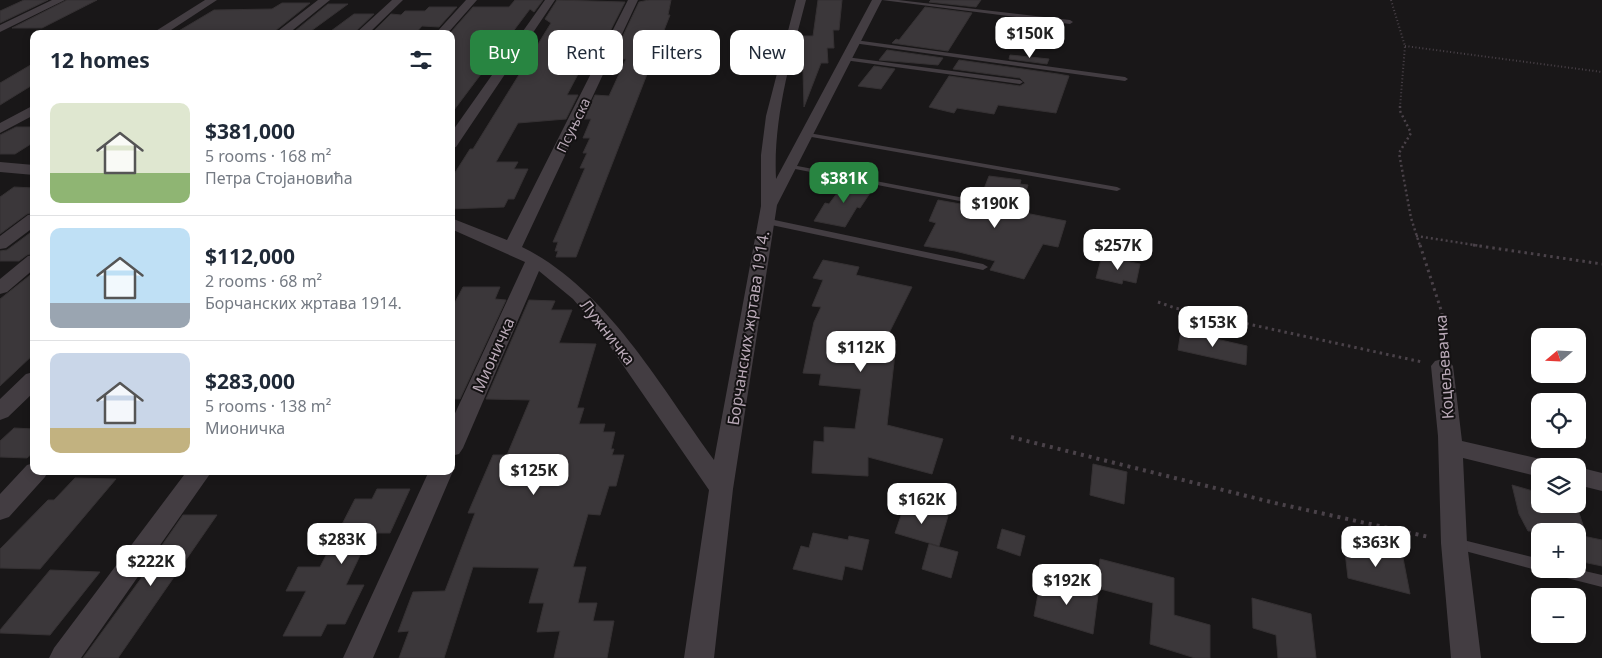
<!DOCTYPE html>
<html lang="en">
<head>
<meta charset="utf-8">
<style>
  body { margin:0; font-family:"Noto Sans",sans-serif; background:#f2f2f3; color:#1f2937; height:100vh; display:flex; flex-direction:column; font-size:19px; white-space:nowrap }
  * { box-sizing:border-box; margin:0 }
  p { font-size:16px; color:#747a83 }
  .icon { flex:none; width:28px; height:28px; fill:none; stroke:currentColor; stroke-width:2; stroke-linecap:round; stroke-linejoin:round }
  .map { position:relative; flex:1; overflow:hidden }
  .drawer { position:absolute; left:30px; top:30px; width:425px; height:445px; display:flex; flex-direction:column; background:#fff; border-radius:10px; box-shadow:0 2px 8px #0003 }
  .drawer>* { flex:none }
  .hud { position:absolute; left:470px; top:30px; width:475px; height:45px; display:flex; gap:10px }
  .needle { width:32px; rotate:251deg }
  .tools { position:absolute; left:1531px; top:328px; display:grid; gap:10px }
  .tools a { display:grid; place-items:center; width:55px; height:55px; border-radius:10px; background:#fff; box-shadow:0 2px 8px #0003; font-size:25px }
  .price { position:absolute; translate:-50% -42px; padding:0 11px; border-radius:10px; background:#fff; color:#222; font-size:16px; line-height:32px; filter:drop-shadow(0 1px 2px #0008) }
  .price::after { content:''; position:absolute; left:50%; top:30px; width:15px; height:11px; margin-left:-8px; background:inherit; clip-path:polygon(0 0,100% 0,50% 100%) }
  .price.active { background:#288541; color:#fff }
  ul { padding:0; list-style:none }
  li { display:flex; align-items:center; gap:15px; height:125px; padding:0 20px }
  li+li { border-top:1px solid #e0e1e3 }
  li span { display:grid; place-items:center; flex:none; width:140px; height:100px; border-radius:10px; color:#555 }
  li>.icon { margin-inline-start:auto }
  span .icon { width:60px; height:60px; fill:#fffc; stroke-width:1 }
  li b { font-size:21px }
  h2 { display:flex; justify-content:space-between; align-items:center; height:60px; padding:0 20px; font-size:21px }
  .pill { padding:0 18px; border-radius:10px; background:#fff; box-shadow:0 2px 8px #0003; font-size:18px; line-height:45px }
  .pill.active { background:#288541; color:#fff }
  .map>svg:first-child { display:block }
  .building { fill:#3b373a; stroke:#353133 }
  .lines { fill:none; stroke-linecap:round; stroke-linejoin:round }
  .path-far3 { stroke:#4a4249; stroke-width:2; stroke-dasharray:1 2.5; stroke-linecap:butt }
  .path-far2 { stroke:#4a4249; stroke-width:2.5; stroke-dasharray:2 3; stroke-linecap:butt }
  .path-far1 { stroke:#4a4249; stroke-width:3; stroke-dasharray:2.5 4; stroke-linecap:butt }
  .path { stroke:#4a4249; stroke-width:4; stroke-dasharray:3 5; stroke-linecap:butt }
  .lane { fill:#433d42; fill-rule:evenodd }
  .street { fill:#433d42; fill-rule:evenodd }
  .labels { text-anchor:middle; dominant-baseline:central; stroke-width:4; stroke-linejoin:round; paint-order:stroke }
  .far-street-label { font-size:14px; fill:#b9a9b7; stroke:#141213 }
  .street-label { font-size:16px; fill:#b9a9b7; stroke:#141213 }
</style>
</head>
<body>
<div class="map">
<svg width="1602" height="658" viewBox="0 0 1602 658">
  <rect width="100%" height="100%" fill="#191718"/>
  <path class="building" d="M24,0H48L0,23V11Z
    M67,0H97L42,28H12Z
    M515,0H543L534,12L530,9L451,114V32L473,7H509Z
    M557,0L625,2L596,59H586L567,95H578L566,119L518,123L496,162H518L514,169H528L514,199H508L504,207L451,209V179L470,149H473L551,23L545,19Z
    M649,0H671L668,15H670L576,257H556L558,251H555L558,242H553L585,168H580L587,153H583L590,138H583L591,119H584L595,95L609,96L626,59H612L639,2Z
    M818,0H842L839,30H833L834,48H827L828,63H821L804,107L802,36H813Z
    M931,0H981L976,7L929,2Z
    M282,3H310L275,31L177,32L214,10L272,9Z
    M328,4H348L311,31H295Z
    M429,7H457L439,27L422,26L415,34H371L391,14L401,15L405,11H425Z
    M925,7L972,13L948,51L892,43L896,39L899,40Z
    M354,14H374L353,34H335L338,32L331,31Z
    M887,50L943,58L938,65L879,60Z
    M1010,55L1049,59L1047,64L1009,59Z
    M959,60L1058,74L1069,76L1056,113L998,105L994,114L957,108L954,113L929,107L949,76L1020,86L1025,83L1020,78L953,69Z
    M34,63V84L0,105V83Z
    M874,66L895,69L881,89L858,86Z
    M16,127H34V142L15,154H0V135Z
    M989,176L1021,180L1020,184L1028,185L1020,212L1066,221L1058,247L1043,244L1024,279L990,270L995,261L955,251L924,246L936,223L929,221L938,200L1011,213L1016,211L1017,208L1011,205L980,199Z
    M846,181L874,187L860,208L857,207L845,227L814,221L825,203L829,204Z
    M14,187L34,188V212L27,214L0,234V197Z
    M34,230V253L27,255L19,261H0V251L7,250Z
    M1102,256L1140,264L1136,283L1123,280L1122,284L1096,278Z
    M823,260L859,267L856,275L912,287L884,343L896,344L887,425L943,439L932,474L868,457V476L812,473L814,441L824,442V427L855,429L861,389L819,385L821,374L803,373L814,322L821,307L812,306L823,280L813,278Z
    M34,272V354L0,386V299Z
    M463,287H500L495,299L506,300L460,399H451V310Z
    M529,300L555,301L551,310H572L559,343L596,344L577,408H584L579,424H605L603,432H615L611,449H614L612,455H624L616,486H609L600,515L588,514L573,567H586L578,603H597L593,621H614L607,658H554L560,631L537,632L544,603H529L539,568L473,567L444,658H399L409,631L398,632L413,592L445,591L475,513H468L493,455H507L530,400L486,399Z
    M1181,331L1247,346L1246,365L1178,350Z
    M14,428L34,429V452L27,458L0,457V441Z
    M1093,464L1127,472L1124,504L1090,495Z
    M75,478L116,479L40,569L0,568V549L48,500H54Z
    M1512,485L1540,493V504H1576L1585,531H1528L1519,514Z
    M377,489H410L390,533H374L368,545H365L346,585H364L345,624H327L321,636H283L306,591H286L298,567H320L355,499H372Z
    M905,504L948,516L939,546L895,533Z
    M183,515H217L118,658H83L161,551H158Z
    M1002,529L1025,536L1020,556L997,548Z
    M813,533L848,540L849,536L869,540L862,570L845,566L842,580L793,569L801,546L809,548Z
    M1578,535L1602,540V566L1578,561Z
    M1344,543L1403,558L1410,594L1348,578Z
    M929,544L958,552L951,578L922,569Z
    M1100,559L1174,578V615L1210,625V658H1195L1150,644L1153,603L1097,588Z
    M50,570L100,572L50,635L0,633V630Z
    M1041,579L1098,595L1093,634L1034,616Z
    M1252,598L1311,614L1316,658H1278L1276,635L1253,628Z"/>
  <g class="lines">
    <path class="path-far3" d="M1391,0L1405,46L1400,107
      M1405,46L1602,72"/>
    <path class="path-far2" d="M1400,106V111L1411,133L1399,153L1411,218L1420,246
      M1416,236L1481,246"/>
    <path class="path-far1" d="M1420,245L1442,313V347
      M1473,245L1602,264
      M1158,302L1175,308L1422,362"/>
    <path class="path" d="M1011,437L1275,503L1429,537"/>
    <path class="lane" d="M882,0H898L1070,20L1073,22L1070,24Z
      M855,40L1125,77L1128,79L1125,81L853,43L852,42Z
      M846,57L1020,80L1023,82L1020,84L844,60L843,59Z
      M803,132L1117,187L1121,189L1117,191L806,136H803Z
      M787,164L1011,207L1015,209L1011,211L790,168L786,166Z
      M765,218L983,264L988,267L983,270L762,223L761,221Z
      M1455,538L1540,559V569H1545L1540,571L1450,547L1448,543L1450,539Z
      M1548,569H1576L1602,575V587L1555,575L1550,573Z"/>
    <path class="street" d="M52,0H65L0,32V25Z
      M205,0H217L165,34H151Z
      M318,0H330L288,34H274Z
      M392,0H403L368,34H355Z
      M466,0H477L447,34H435Z
      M545,0H555L456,147L451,148V133Z
      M628,0H638L522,247C606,288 660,386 714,460L761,206V155L766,116L796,0H806C791,58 773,118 776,179L872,0H882L777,205L733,489L714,658H684L709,490L596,326L573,299L539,271L463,448L459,454L451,456V422L525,262L451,229V218L507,240Z
      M34,105V115L0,133V123Z
      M0,162L34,165V175L0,172Z
      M34,214V227L6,248L0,249V236L28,215Z
      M34,255V269L7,292L0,294V279L28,256Z
      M1442,359L1449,361L1453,366L1462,441L1540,459L1549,462L1551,466H1540V477L1463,458L1467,543L1481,658H1451L1441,543L1438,436L1431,366L1435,361Z
      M34,372V392L8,417L0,420V399L26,374Z
      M34,463V471H48L45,477L9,517L0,520V494L27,465Z
      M1578,467L1602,473V491L1578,485Z
      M451,468L453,471L373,658H343L429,471H451Z
      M187,471H212L81,658H49L54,648Z"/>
  </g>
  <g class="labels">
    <g class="far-street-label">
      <text transform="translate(573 125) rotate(-64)">Псуњска</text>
    </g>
    <g class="street-label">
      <text transform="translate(748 328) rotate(-81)">Борчанских жртава 1914.</text>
      <text transform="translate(608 332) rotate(52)">Лужничка</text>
      <text transform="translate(493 355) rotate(-66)">Мионичка</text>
      <text transform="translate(1444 367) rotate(-94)">Коцељевачка</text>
    </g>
  </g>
</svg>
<div class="tools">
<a><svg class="needle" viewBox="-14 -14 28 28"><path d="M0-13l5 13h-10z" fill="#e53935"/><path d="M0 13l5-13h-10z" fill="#747a83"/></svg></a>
<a><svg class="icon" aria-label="locate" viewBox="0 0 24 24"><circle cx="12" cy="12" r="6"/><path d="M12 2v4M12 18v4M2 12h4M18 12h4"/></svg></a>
<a><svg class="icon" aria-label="layers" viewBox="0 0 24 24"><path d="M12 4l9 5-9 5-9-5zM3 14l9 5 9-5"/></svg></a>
<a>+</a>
<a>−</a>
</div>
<b class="price" style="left:1030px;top:59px">$150K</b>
<b class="price active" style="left:844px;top:204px">$381K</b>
<b class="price" style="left:995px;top:229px">$190K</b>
<b class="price" style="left:1118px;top:271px">$257K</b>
<b class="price" style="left:1213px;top:348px">$153K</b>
<b class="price" style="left:861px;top:373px">$112K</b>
<b class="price" style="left:534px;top:496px">$125K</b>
<b class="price" style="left:922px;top:525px">$162K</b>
<b class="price" style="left:342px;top:565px">$283K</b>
<b class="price" style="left:1376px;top:568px">$363K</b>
<b class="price" style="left:151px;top:587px">$222K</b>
<b class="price" style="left:1067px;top:606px">$192K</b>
<div class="hud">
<a class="pill active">Buy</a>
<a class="pill">Rent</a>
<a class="pill">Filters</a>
<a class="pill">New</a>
</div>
<section class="drawer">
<h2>12 homes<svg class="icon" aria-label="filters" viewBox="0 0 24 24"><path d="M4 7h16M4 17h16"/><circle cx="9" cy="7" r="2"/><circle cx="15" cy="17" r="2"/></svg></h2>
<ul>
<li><span style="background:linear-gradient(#dfe7d0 70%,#8fb573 0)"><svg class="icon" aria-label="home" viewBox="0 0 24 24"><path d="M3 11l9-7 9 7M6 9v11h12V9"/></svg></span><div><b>$381,000</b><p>5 rooms · 168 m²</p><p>Петра Стојановића</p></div></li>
<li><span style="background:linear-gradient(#bfe0f5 75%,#9aa5b1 0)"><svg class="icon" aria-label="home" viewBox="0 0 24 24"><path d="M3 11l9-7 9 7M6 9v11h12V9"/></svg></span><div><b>$112,000</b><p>2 rooms · 68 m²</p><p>Борчанских жртава 1914.</p></div></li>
<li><span style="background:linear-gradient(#c9d6e8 75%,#c2b280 0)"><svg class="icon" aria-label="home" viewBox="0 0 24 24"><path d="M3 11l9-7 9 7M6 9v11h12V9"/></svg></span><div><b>$283,000</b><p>5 rooms · 138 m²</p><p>Мионичка</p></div></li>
</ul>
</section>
</div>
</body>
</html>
